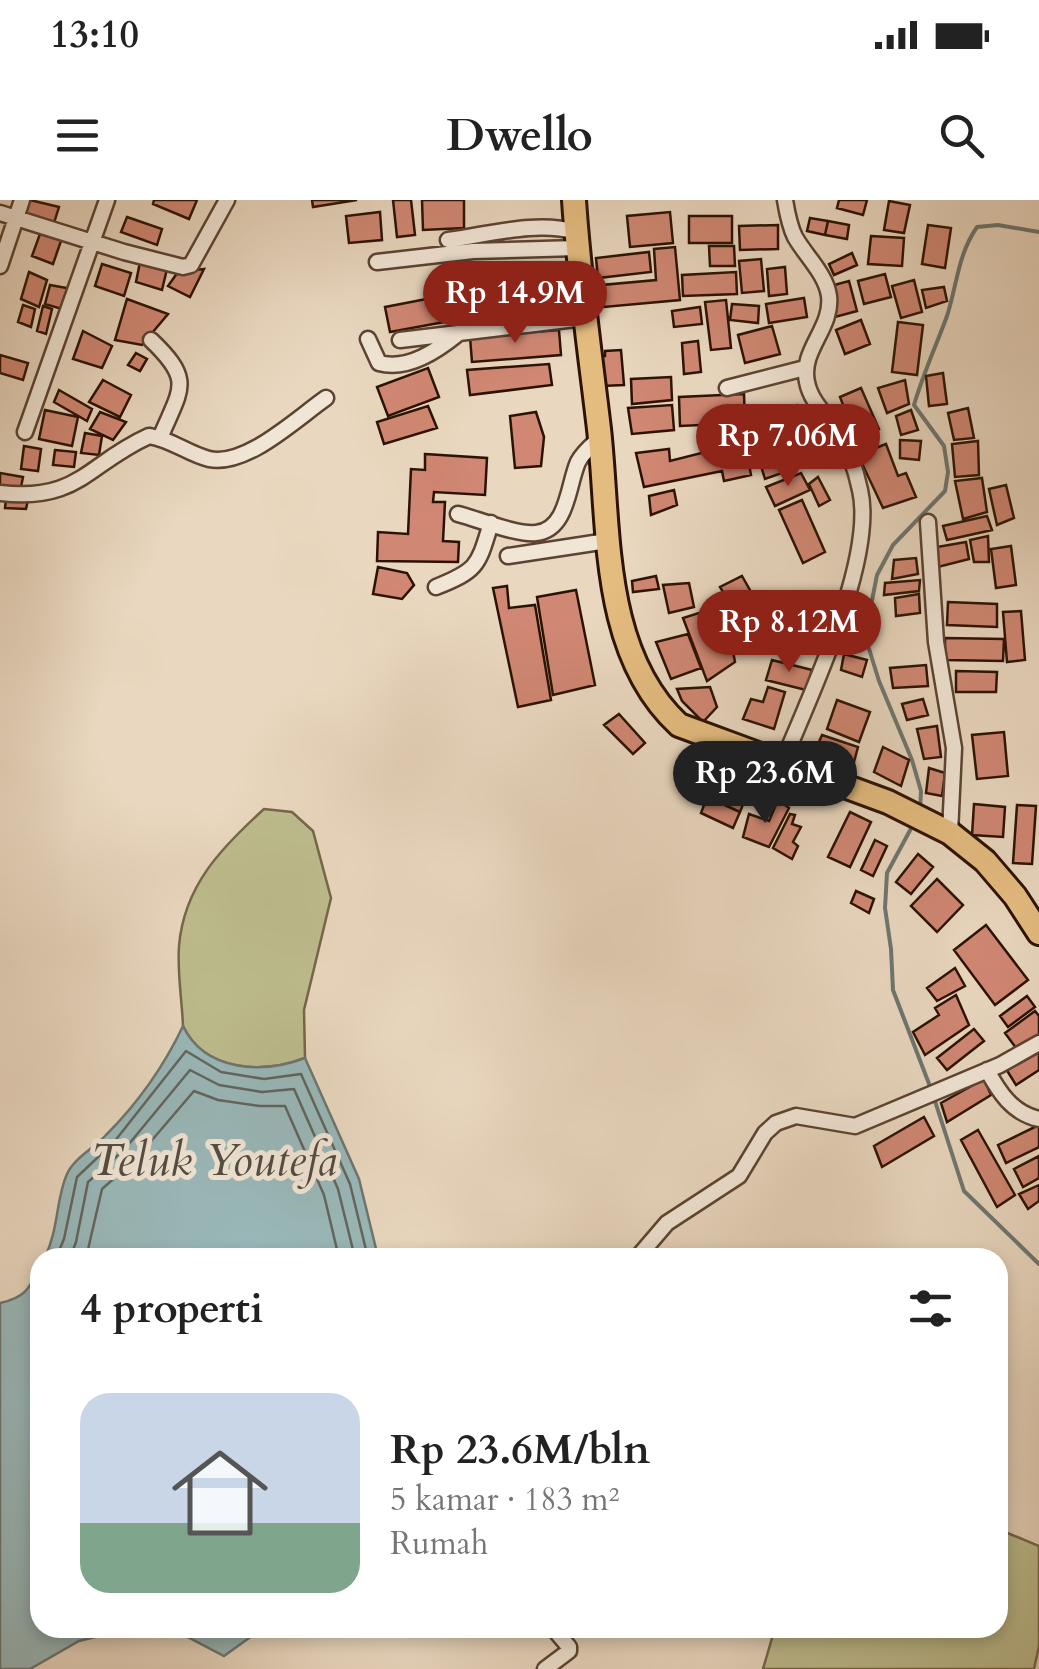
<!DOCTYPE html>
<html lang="id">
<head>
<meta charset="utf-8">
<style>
  body { margin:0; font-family:Cardo,serif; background:#f6f6f6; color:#222; height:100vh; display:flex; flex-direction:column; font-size:38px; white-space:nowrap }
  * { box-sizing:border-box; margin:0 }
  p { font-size:32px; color:#767676 }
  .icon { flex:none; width:55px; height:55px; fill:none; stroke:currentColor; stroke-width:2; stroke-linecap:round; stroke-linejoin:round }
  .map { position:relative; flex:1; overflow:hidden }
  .details { position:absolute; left:30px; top:1048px; width:978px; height:390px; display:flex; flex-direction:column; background:#fff; border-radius:30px; box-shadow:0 5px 15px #0003 }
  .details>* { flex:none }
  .price { position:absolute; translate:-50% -85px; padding:0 22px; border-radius:35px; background:#8f2418; color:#fff; font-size:32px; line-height:65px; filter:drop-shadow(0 2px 5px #0008) }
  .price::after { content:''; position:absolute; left:50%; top:60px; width:30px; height:22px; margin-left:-15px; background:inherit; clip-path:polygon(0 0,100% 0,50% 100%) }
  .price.current { background:#222; color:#fff }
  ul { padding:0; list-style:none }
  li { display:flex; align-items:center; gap:30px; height:250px; padding:0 50px }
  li+li { border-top:2px solid #e0e0e0 }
  li span { display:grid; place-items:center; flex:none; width:280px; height:200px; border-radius:30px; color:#555 }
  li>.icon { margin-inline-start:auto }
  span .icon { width:120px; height:120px; fill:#fffc; stroke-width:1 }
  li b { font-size:42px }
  h2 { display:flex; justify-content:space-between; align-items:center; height:120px; padding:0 50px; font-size:42px }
  .status { display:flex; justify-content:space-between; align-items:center; height:70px; padding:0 50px; background:#fff; direction:ltr }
  .status svg { height:28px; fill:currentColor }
  header { display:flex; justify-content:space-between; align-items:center; height:130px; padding:0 50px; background:#fff; font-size:45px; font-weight:700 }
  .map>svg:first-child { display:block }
  .green { fill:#bdbc8e; stroke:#746748; stroke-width:2.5 }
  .water { fill:#99b8b9; stroke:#6d7670; stroke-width:2.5 }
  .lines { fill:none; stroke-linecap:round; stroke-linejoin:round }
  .shore { stroke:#62655e; stroke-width:2.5 }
  .stream { stroke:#6d7670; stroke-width:4 }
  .building { fill:#d08773; stroke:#2c1203; stroke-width:2.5 }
  .minor-casing { stroke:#5b4332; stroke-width:19 }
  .trunk-casing { stroke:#2c1203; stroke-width:28 }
  .minor { stroke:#f1e5d5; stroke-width:14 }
  .trunk { stroke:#e4bc80; stroke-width:22 }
  .labels { text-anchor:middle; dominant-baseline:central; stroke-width:10; stroke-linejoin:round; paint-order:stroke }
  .water-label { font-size:45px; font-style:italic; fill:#524c43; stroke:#f1e5d5 }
</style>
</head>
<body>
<div class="status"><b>13:10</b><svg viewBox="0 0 49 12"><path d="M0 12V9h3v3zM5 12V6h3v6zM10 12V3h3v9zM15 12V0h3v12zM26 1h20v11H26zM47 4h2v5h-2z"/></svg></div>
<header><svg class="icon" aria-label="menu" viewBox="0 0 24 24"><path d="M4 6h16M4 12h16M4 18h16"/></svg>Dwello<svg class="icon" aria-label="search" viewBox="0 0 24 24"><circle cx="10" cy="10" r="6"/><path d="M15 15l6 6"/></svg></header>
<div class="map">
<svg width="1039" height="1469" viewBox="0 0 1039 1469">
  <rect width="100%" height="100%" fill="#e9d7bf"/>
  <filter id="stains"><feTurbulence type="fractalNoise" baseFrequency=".002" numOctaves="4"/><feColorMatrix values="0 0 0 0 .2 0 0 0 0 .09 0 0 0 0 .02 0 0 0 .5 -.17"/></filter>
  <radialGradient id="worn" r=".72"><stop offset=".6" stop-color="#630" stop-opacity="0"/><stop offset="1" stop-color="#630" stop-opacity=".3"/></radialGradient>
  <path class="green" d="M264,609L292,612L313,631L331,698L304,810L305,858C263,874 205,872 183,826C182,800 177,772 179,746C184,686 221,648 264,609Z
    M998,1329L1039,1346V1446L1034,1469H763L775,1428H998Z"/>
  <path class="water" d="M183,826C205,872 263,874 305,858L359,979L378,1057H45C59,1028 56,998 67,974C74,958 94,948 106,935C137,904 164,866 183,826Z
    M40,1067V1428H131L79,1441L30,1469H0V1103C25,1098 29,1089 40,1067Z
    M154,1428H263L224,1456L176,1431Z"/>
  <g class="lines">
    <path class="shore" d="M56,1058L64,1039L77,977L114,942L186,851L221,872L264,879L301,874L350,984L368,1058
      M70,1058L76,1042L88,982L124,950L190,870L219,885L262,892L294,889L338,989L355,1058
      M86,1058L102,989L135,960L194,891L218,900L260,906H285L324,995L339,1058"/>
    <path class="stream" d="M920,610L921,591L912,560L879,481L865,436L877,375L893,345L945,291L948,272L944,246L914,205C923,174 936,146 947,116C957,85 958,54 977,27L998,25L1039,32
      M914,623L887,673L885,708L891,749L893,790L931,889
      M934,898L964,991L1039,1064"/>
  </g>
  <path class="building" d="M30,0L59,7L54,23L26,13Z
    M154,0H197L189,19L153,4Z
    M312,0H357L313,7Z
    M393,0H411L415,35L397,37Z
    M422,0H464V28L423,30Z
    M839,0H867L863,15L837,8Z
    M889,1L910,5L904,33L884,30Z
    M380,12L382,40L349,43L346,16Z
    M670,12L673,43L630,47L627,16Z
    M689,16H732V43H689Z
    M127,17L162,29L157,45L121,32Z
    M810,18L828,21L825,35L807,31Z
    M828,21L849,25L847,39L825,35Z
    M778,25V49L740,50L739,26Z
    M928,25L951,28L945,68L922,64Z
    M41,31L62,38L53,64L32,56Z
    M871,36L904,38L902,66L868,64Z
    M709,46H734L735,66H710Z
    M675,47L680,100L604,107L602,85L656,80L654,49Z
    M649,52L651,72L598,78L596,58Z
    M852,53L857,65L834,75L829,64Z
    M761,59L764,91L742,93L739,61Z
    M140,62L167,69L162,90L136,82Z
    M102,64L131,73L124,96L95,86Z
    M785,67L787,94L769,96L767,69Z
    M204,69L190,97L168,86L178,72Z
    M29,72L47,80L39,107L21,99Z
    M736,72L737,94L683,96L682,75Z
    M885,74L891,97L864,104L858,81Z
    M550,78L552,107L497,109L496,80Z
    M914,80L922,112L901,118L892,86Z
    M849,81L857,111L835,117L827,87Z
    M50,85L72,89L65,110L45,104Z
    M944,87L947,101L926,108L922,90Z
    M473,90L477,116L390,132L385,107Z
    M804,98L807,117L769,123L766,104Z
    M127,99L168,114L142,145L115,140Z
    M726,100L731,148L711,150L705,102Z
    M732,104L759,106L758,123L730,120Z
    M23,105L35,109L31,127L18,122Z
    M43,106L52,109L46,134L37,131Z
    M700,107L702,124L674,127L672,111Z
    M861,120L870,144L845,154L836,130Z
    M898,122L923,125L917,175L892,172Z
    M772,126L780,154L745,163L738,135Z
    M559,130L561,155L472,162L470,137Z
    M83,131L112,146L102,168L73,159Z
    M698,141L701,172L684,174L682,143Z
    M621,150L624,185L602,186L599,156H605V151Z
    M136,153L147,159L140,171L128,165Z
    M0,155L28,163L23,180L0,173Z
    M549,164L552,185L470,195L467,170Z
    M428,168L439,197L388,216L377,187Z
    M943,173L947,204L929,206L926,176Z
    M671,177L672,200L632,204L631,179Z
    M103,180L131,195L120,217L89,202Z
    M905,180L909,204L887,213L878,188Z
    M861,188L879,229L856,239L840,197Z
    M59,190L92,209L87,221L54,202Z
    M744,194L745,223L680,226L679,197Z
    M672,205L674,230L632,234L628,208Z
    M797,205L819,260L765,279L748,224Z
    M428,206L437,228L384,244L377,222Z
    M968,208L974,238L954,240L948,213Z
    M45,210L78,217L72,246L39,239Z
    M911,210L918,230L901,235L896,216Z
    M100,212L126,222L113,240L90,229Z
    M536,212L544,237L541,266L515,268L510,216Z
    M85,233L102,236L99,255L81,253Z
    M900,240L921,241L919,260L900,258Z
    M978,241L979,275L955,277L952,244Z
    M745,242L751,275L724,281L722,271L644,287L636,253L669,249L670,261Z
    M886,244L898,276L906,273L916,297L883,308L858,255Z
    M24,246L41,249L38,271L21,269Z
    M55,250L76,252L74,267L53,265Z
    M425,254L487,258L485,295L434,292L433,302H445L443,341L459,342L458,362L377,361L378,332L408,334L411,269L425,270Z
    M0,273L23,277L20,292L0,288Z
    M801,273L810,290L775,306L766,287Z
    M818,277L830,300L819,306L809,284Z
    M982,278L987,312L963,319L955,281Z
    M1006,285L1014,318L997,325L989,289Z
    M674,290L677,305L651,315L649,296Z
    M6,299L28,300L26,309L5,308Z
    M802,300L825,352L803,363L779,310Z
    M987,316L992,330L947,340L943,326Z
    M988,336L989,362H974L970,340Z
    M966,342L969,359L938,367L937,347Z
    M1011,346L1016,385L996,388L991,349Z
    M916,358L918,374L892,379L894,360Z
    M378,367L407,373L414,385L402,399L373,394Z
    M656,376L659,389L633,392L632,381Z
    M742,376L755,399L733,409L720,387Z
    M920,380L919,391L884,395L885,383Z
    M689,383L694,407L669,413L663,385Z
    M507,386L509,408L535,405L551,500L518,507L493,388Z
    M576,390L595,485L553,495L537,397Z
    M919,394L920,413L896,416L895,398Z
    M948,402L997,404V427L947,425Z
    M724,405L735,462L707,481L683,418Z
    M1021,411L1025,460L1007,462L1003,412Z
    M688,434L701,468L671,479L656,442Z
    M945,438L1004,439L1003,461L945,460Z
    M844,454L867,460L862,477L841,470Z
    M772,460L812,470L806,490L766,480Z
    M926,465L928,486L893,488L890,468Z
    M956,471L997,472L996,492H956Z
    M710,487L717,507L703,522L682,501L677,489Z
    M768,487L785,492L774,529L743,519L751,499L763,502Z
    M923,499L928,515L907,520L902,504Z
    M837,500L870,512L859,542L827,529Z
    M619,514L645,543L633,554L604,525Z
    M937,526L941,557L924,559L917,529Z
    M1004,532L1008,576L977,579L972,535Z
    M822,535L858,547L851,573L812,558Z
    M883,547L909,560L901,586L874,572Z
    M929,568L945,573L942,596L926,593Z
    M718,580L747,594L740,612L709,598Z
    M707,597L740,612L733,628L701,613Z
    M778,600L789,608L769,647L743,637L749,614L769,621Z
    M974,604L1005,607L1003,637L972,635Z
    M1017,605L1036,606L1032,664L1013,663Z
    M850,612L871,622L850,667L828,657Z
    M790,614L795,615L792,624L801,627L793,642L798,646L792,659L773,648Z
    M875,640L887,646L873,676L861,670Z
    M918,654L933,667L911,694L896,682Z
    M937,679L963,705L937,732L911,706Z
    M856,691L874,699L869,713L851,703Z
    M986,725L1028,780L995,805L954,750Z
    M955,768L965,786L937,801L927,788Z
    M956,795L969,825L925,855L913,832L939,815L935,808Z
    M1027,796L1035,807L1008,827L1000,816Z
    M1035,811L1039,816V838L1019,852L1005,833Z
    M974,829L984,841L947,870L937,858Z
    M1039,849V870L1016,885L1006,869Z
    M984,879L991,895L947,922L941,903Z
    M924,917L934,936L882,967L874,946Z
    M1039,925V947L1006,963L998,945Z
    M978,930L1015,995L997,1007L961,940Z
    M1039,956V978L1023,987L1014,969Z
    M1039,985V1001L1028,1009L1019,994Z"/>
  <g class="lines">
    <defs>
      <path id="minor" d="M0,13L124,52L183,67L191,65L227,0
        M448,40C488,35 537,20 576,32
        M377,62L473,51L577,48
        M0,66L22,0
        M368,139L379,163C408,171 438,150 459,133
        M151,140C194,181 181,188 160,238
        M400,140L584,118
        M727,188L805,168
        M25,232L107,0
        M0,293C79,302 87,264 149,236C171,239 188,254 209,259C246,267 296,219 326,198
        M458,314C478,319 516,335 536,333C568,330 568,284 578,262C583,252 592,245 600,238
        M928,322L936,442L954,548L950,633
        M508,356L607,341
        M436,387C479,370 478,365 491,323
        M782,564C809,498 876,359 860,290C856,271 849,250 839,233C828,216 811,203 807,182C800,150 833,128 829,96C826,74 805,55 795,37C789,25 787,12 785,0
        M987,870C999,892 1012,913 1039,919
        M637,1058L667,1023L739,976L765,933L776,923L796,916L855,926L1000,865L1039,843
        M545,1469L569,1451V1447L553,1428"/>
      <path id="trunk" d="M574,0C579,77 590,153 599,229C610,327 600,452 679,525L888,602L950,633L985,661L1015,696L1039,733"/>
    </defs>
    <use href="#minor" class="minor-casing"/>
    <use href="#trunk" class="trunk-casing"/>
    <use href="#minor" class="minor"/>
    <use href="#trunk" class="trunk"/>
  </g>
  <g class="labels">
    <g class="water-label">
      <text x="214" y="960">Teluk Youtefa</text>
    </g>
  </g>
  <rect width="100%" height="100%" filter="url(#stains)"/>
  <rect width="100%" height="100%" fill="url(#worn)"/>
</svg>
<b class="price" style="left:515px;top:146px">Rp 14.9M</b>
<b class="price" style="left:788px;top:289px">Rp 7.06M</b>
<b class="price" style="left:789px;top:475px">Rp 8.12M</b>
<b class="price current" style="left:765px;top:626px">Rp 23.6M</b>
<section class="details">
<h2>4 properti<svg class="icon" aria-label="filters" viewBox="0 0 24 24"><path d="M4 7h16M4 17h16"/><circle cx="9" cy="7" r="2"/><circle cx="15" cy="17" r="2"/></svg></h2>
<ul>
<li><span style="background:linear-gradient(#c9d6e8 65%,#7fa58c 0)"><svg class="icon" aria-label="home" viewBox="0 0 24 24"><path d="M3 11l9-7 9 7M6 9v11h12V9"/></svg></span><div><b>Rp 23.6M/bln</b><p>5 kamar · 183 m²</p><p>Rumah</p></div></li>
</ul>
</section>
</div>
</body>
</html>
